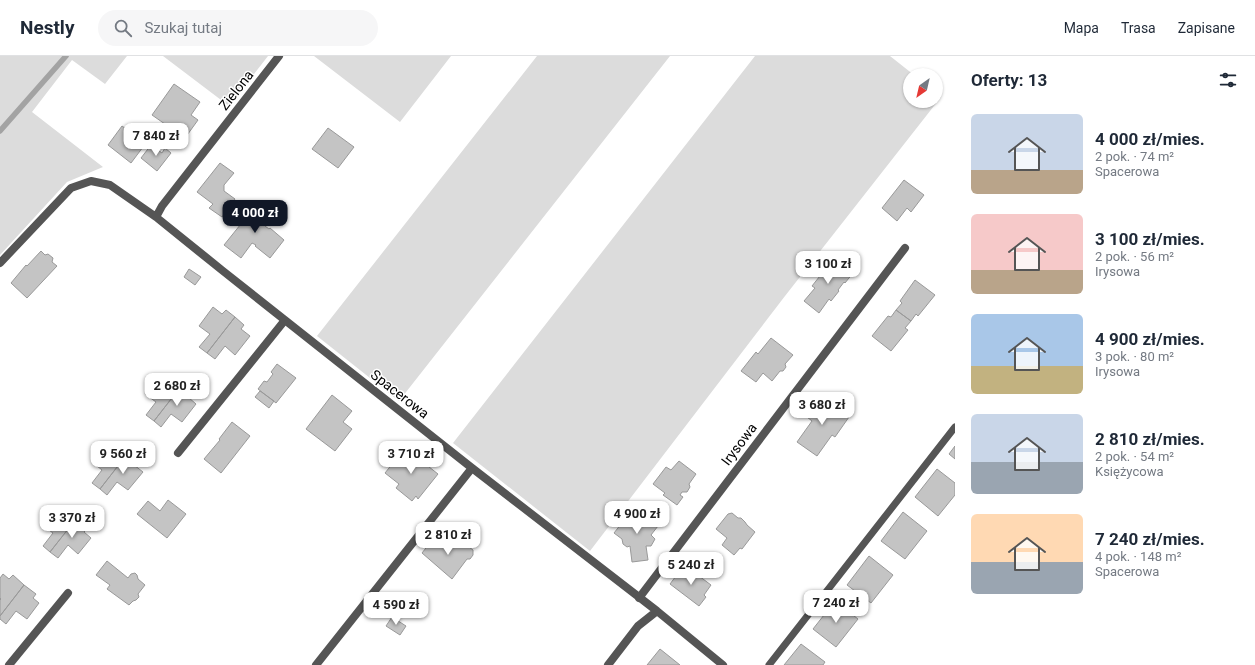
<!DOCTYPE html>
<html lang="pl">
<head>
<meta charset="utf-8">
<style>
  body { margin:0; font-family:Roboto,sans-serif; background:#f6f6f7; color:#1f2937; height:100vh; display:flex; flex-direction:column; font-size:15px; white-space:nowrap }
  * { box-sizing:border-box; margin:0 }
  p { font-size:13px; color:#747a83 }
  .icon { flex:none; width:22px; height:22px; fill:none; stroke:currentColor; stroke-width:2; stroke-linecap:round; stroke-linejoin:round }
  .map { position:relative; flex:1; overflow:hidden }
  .side { display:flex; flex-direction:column; background:#fff; width:300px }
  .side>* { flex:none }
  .needle { width:26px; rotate:214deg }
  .buttons { position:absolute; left:903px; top:12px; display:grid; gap:8px }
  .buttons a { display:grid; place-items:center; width:40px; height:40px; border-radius:50%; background:#fff; box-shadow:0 1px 3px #0004; font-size:20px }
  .price { position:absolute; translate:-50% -34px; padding:0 9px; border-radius:8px; background:#fff; color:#222; font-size:13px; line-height:26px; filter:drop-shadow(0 1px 2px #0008) }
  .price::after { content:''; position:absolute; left:50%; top:24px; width:12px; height:9px; margin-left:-6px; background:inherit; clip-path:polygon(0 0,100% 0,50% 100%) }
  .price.current { background:#111827; color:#fff }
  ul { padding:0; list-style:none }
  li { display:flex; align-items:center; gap:12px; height:100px; padding:0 16px }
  li span { display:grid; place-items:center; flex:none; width:112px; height:80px; border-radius:6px; color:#555 }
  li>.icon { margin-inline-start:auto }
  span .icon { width:48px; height:48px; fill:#fffc; stroke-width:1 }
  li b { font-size:17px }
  h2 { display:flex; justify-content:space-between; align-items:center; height:48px; padding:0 16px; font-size:17px }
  header { display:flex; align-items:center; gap:24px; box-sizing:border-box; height:56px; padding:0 20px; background:#fff; border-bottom:1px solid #e0e1e3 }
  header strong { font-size:19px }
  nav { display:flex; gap:22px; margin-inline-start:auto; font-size:14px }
  .search { width:280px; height:36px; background:#f6f6f7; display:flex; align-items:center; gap:10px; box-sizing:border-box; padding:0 14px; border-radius:22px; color:#747a83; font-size:15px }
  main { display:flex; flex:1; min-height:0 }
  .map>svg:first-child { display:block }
  .green { fill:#dcdcdc }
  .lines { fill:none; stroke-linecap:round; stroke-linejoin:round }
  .stream { stroke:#a3a3a3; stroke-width:5.5 }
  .building { fill:#c4c4c4; stroke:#999 }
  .lane { stroke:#555; stroke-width:7 }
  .street { stroke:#555; stroke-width:8 }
  .labels { text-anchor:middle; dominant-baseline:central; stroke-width:3; stroke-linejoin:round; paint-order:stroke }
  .street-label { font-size:14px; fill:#000; stroke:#fff }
</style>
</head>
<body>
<header>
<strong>Nestly</strong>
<div class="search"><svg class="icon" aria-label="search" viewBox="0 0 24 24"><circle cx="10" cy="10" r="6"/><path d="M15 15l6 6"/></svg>Szukaj tutaj</div>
<nav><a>Mapa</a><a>Trasa</a><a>Zapisane</a></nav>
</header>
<main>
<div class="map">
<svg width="955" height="609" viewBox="0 0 955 609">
  <rect width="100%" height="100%" fill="#fff"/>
  <path class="green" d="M0,0H127L105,28L72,4L32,56L103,111L67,126L0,199Z
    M163,0H268L229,50Z
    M314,0H451L400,66Z
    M537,0H670L399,345L317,280Z
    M755,0H890L914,19H910V45H936V37L941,41L785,240L590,495L453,387Z"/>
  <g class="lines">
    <path class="stream" d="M0,75L66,0"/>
  </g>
  <path class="building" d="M174,28L200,46L191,59L198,64L185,82L152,59Z
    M122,70L146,87L131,107L108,89Z
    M328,72L354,91L338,112L312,93Z
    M151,89L162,97L165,92L171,97L157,115L141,102Z
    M220,107L234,117L224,129V135L235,143L222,161L209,152L213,148L197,136Z
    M904,124L924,139L911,156L907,152L897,165L882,152Z
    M257,148L273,160L265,170L269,173L270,172L284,184L270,202L255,190L256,189L252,187L241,202L224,189Z
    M41,195L45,199L48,198L53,202L52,206L57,210L27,242L11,227L26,209L27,210Z
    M842,204L849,210L847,213L853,217L845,227L844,226L838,234L839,235L831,245L829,243L819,257L804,245L815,232L812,230L831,206L837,210Z
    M189,213L201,221L195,229L184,221Z
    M915,224L935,239L918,260L916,258L911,265L896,254L902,247L900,245Z
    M213,251L222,258L226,254L235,261L207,297L199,291L210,278L199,270Z
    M896,254L911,265L905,272L908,274L891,295L872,280L888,260L891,261Z
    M235,261L244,269L241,273L250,280L235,299L225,290L215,303L207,297Z
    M771,282L793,299L785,308L786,311L783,315H780L772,325L763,317L756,326L741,315L756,296L758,298Z
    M277,308L296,322L276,347L258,333L264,325L267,326L273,318L271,316Z
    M160,319L169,326L172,322L182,329L154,365L146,359L156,346L145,338Z
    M182,329L191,337L188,341L196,348L182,366L171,358L161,371L154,365Z
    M260,335L274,345L269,352L255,341Z
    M332,339L352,355L343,366L352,373L335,395L306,373Z
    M821,341L849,361L835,381L832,379L817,400L797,386L812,365L807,361Z
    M232,366L250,380L221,417L204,403L220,384L219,383Z
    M106,387L115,394L118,390L128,397L100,433L92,427L102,414L92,406Z
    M955,390V403L949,398Z
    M405,392L438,418L418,443L416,440L412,445L396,432L399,428L385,417Z
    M128,397L137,405L134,409L143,416L128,434L117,426L107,439L100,433Z
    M679,405L696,418L689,428L690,431L687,436H682L680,439L683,441L677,449L663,439L665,437L653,428L666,411L671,414Z
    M937,413L955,427V439L938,460L915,441Z
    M168,444L186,458L167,482L137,458L148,445L160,455Z
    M54,453L61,458L64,454L76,463L50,496L43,490L53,477L42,469Z
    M632,454L644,464L646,461L658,470L651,479L655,483L651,490H646L648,504L632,506L630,490L627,491L623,488L622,483L614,477Z
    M903,456L927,475L905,503L881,485Z
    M732,457L738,462H741L745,466L747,469L755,476L742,493L740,492L734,499L722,489L727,482L716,473L728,458Z
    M76,463L88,472L84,476L91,482L78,498L68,489L58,502L50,496Z
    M433,483L446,494L455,483L465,491H469L473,494V499L470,503H467L452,523L422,497Z
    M869,500L893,519L871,547L847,529Z
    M107,505L128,522L131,518L135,517L137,519L138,523L145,529L138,538L139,541L136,544L133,545L129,549L107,533L110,529L96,519Z
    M682,512L688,518L691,514L711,529L704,539L706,541L699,550L670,528Z
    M3,518L9,523L13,519L24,529L0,560V544L1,543L0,542V522Z
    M24,529L36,538L33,542L39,547L27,563L16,555L6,568L0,563V560Z
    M835,545L858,563L836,591L813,573Z
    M392,561L406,570L400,579L386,570Z
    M801,588L825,606L823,609H784Z
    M660,593L680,609H647Z"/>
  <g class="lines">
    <path class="lane" d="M769,609L955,371"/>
    <path class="street" d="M156,161L162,150L279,0
      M0,207L71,132L91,125L110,129L156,161L223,215L472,412L657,555L723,609
      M178,397L285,264
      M639,542L905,192
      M9,609L68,537
      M316,609L472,412
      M608,609L638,570L657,555"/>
  </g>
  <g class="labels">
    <g class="street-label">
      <text transform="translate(236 34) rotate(-52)">Zielona</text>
      <text transform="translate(400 338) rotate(38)">Spacerowa</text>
      <text transform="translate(739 388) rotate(-53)">Irysowa</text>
    </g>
  </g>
</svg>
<div class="buttons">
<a><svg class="needle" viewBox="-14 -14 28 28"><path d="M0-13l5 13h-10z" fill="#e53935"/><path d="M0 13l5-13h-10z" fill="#747a83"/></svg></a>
</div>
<b class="price" style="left:156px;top:101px">7 840 zł</b>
<b class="price current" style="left:255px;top:178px">4 000 zł</b>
<b class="price" style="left:828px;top:229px">3 100 zł</b>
<b class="price" style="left:177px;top:351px">2 680 zł</b>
<b class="price" style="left:822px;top:370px">3 680 zł</b>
<b class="price" style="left:123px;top:419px">9 560 zł</b>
<b class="price" style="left:411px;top:419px">3 710 zł</b>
<b class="price" style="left:637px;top:479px">4 900 zł</b>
<b class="price" style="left:72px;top:483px">3 370 zł</b>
<b class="price" style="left:448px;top:500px">2 810 zł</b>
<b class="price" style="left:691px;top:530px">5 240 zł</b>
<b class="price" style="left:836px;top:568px">7 240 zł</b>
<b class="price" style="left:396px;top:570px">4 590 zł</b>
</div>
<section class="side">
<h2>Oferty: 13<svg class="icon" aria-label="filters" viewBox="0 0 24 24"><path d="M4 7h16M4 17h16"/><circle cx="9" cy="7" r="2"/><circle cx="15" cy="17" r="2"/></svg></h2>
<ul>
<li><span style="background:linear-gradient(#c9d6e8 70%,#b9a48a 0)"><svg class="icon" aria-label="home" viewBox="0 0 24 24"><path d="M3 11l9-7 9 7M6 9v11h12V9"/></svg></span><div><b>4 000 zł/mies.</b><p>2 pok. · 74 m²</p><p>Spacerowa</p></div></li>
<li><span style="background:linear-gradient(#f6c9c9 70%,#b9a48a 0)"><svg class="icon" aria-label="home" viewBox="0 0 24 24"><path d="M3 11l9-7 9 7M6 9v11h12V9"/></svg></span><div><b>3 100 zł/mies.</b><p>2 pok. · 56 m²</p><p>Irysowa</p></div></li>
<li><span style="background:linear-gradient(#a9c7e8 65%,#c2b280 0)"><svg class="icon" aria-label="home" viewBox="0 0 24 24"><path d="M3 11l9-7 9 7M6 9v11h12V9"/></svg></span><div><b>4 900 zł/mies.</b><p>3 pok. · 80 m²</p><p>Irysowa</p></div></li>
<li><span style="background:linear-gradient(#c9d6e8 60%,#9aa5b1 0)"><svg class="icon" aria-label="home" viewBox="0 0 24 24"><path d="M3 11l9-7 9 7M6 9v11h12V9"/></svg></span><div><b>2 810 zł/mies.</b><p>2 pok. · 54 m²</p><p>Księżycowa</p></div></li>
<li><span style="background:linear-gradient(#ffd9b3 60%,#9aa5b1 0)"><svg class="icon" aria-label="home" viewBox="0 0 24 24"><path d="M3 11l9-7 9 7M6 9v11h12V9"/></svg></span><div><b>7 240 zł/mies.</b><p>4 pok. · 148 m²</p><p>Spacerowa</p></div></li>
</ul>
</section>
</main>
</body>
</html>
